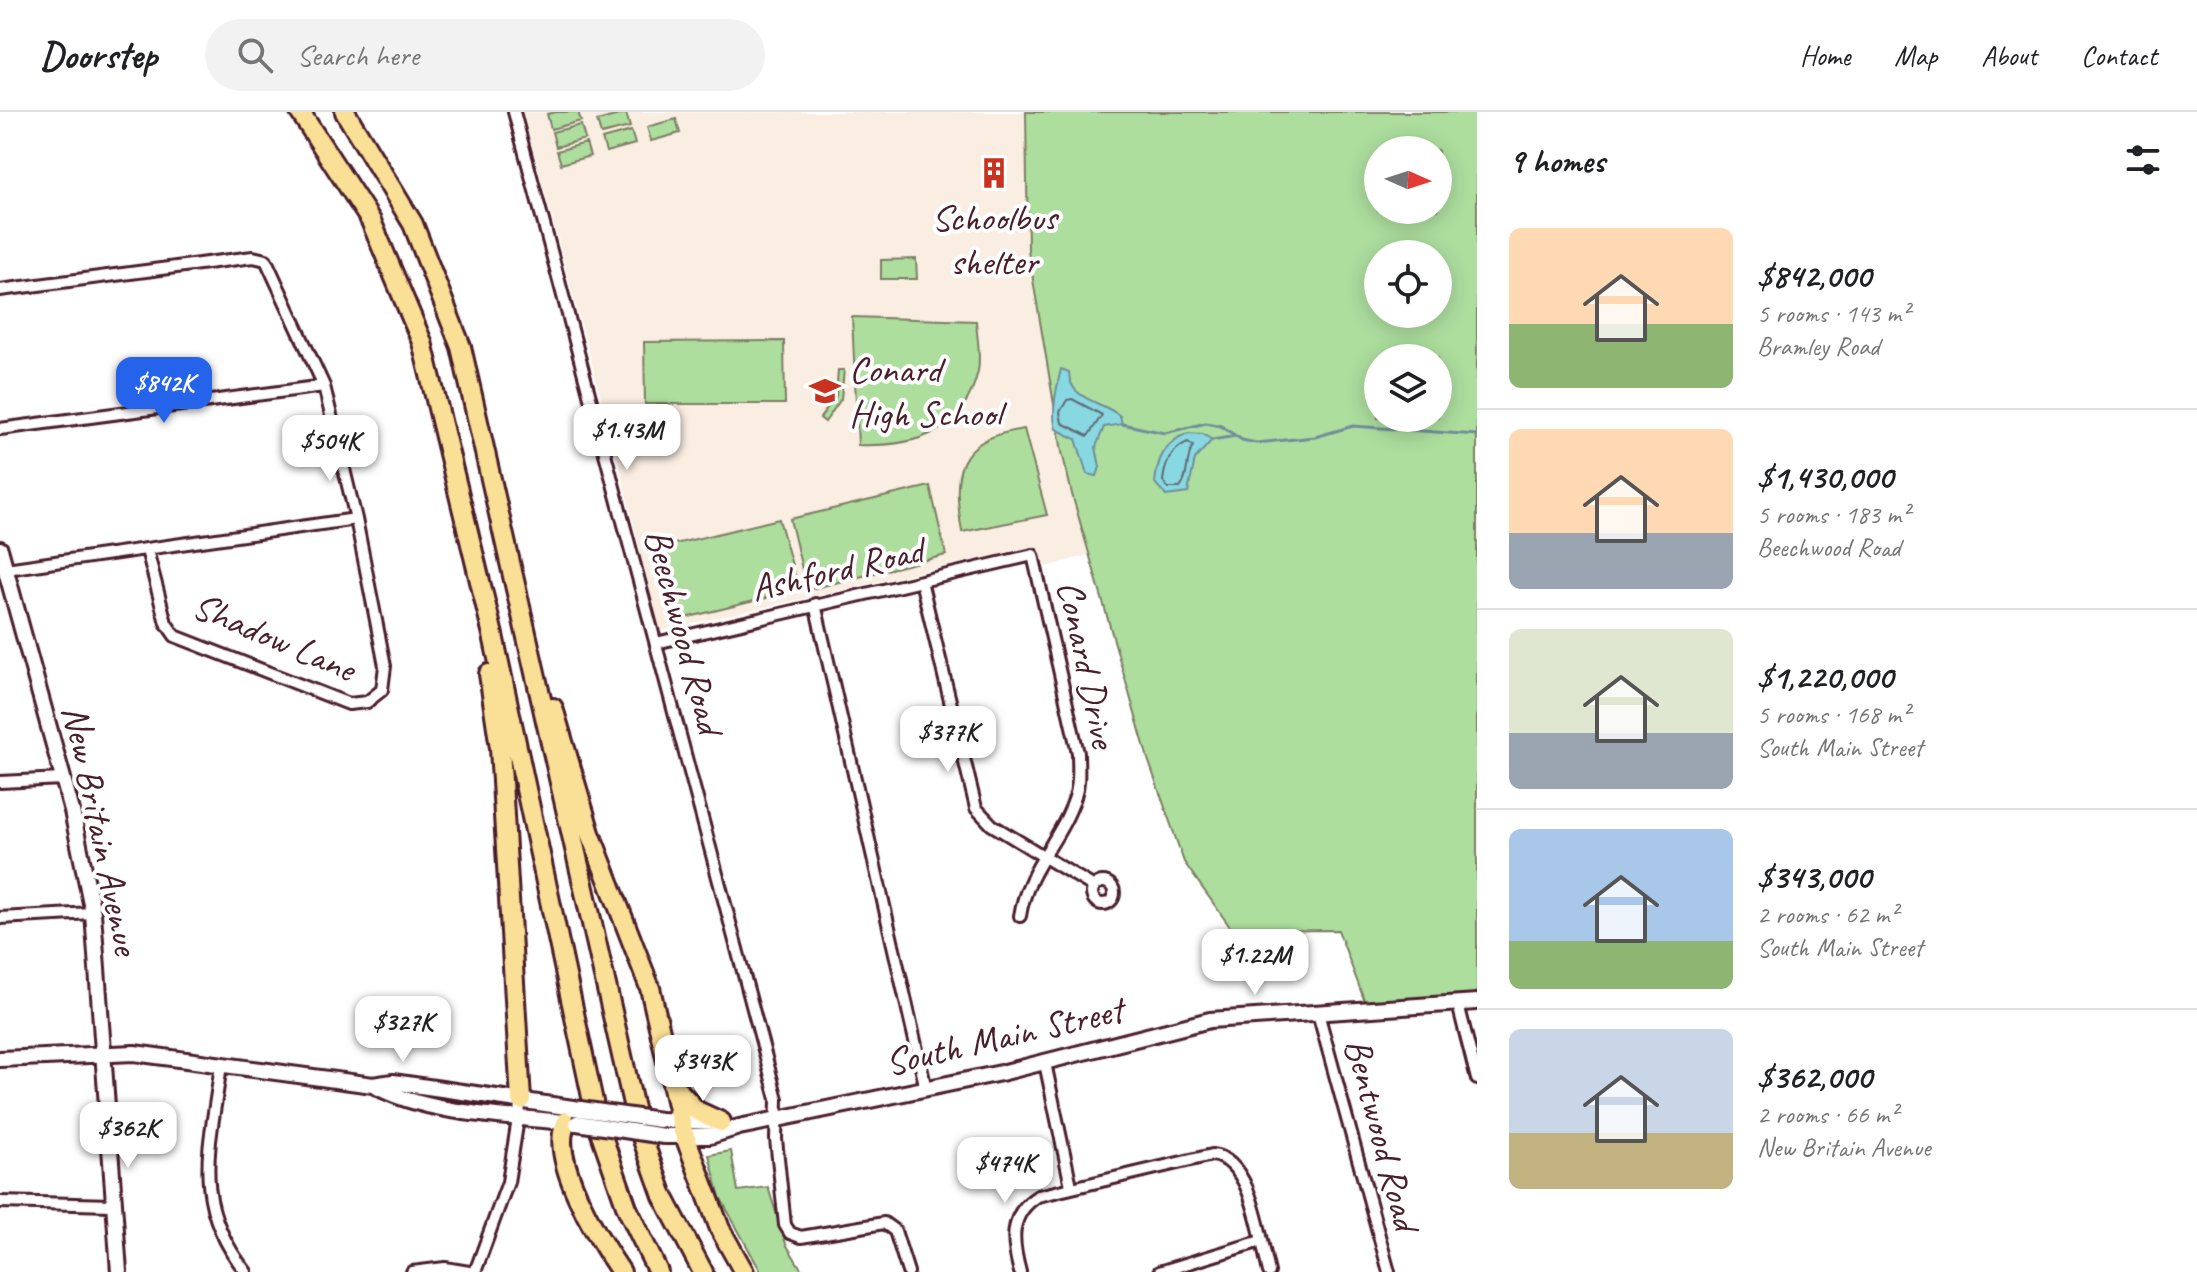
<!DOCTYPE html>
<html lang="en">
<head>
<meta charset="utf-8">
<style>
  body { margin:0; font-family:Caveat,sans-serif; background:#f2f2f2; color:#202124; height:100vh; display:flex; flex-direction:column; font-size:30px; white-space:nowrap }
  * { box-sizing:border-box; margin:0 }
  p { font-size:26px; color:#757577 }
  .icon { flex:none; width:44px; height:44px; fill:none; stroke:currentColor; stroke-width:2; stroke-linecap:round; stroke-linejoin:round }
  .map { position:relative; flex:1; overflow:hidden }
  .side { display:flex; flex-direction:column; background:#fff; width:720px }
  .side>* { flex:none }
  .needle { width:52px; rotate:93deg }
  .tools { position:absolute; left:1364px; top:24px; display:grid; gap:16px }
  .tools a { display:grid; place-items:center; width:88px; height:88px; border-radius:50%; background:#fff; box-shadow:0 4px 20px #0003; font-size:40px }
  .price { position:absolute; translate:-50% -68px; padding:0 18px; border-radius:16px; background:#fff; color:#222; font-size:26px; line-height:52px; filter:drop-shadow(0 2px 4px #0008) }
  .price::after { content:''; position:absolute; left:50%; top:48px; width:24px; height:18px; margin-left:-12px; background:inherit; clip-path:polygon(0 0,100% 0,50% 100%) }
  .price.selected { background:#2563eb; color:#fff }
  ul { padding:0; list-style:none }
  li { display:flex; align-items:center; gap:24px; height:200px; padding:0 32px }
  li+li { border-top:2px solid #e0e0e0 }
  li span { display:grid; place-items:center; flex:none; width:224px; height:160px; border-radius:12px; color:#555 }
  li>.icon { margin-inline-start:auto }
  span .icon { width:96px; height:96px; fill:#fffc; stroke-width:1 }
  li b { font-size:34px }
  h2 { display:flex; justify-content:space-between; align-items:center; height:96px; padding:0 32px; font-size:34px }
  header { display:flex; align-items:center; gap:48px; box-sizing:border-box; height:112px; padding:0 40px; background:#fff; border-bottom:2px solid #e0e0e0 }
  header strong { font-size:38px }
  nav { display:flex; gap:44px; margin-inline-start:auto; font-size:28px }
  .search { width:560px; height:72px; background:#f2f2f2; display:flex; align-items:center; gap:20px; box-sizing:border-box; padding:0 28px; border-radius:44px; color:#757577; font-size:30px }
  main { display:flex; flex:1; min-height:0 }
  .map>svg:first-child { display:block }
  .built { fill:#faede2 }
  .green { fill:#adde9e; stroke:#7c7e64; stroke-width:2; fill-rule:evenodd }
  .water { fill:#88d8e2; stroke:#6f8e99; stroke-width:2 }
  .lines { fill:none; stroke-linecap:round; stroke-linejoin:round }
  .shore { stroke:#636974; stroke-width:2 }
  .stream { stroke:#6f8e99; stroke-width:3 }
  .street-casing { stroke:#4a1f2b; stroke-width:16 }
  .secondary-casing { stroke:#4a1f2b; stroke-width:20 }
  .highway-casing { stroke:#4a1f2b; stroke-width:24 }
  .street { stroke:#fff; stroke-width:10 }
  .secondary { stroke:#fff; stroke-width:14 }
  .highway { stroke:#fadf96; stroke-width:18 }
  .secondary-bridge-casing { stroke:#4a1f2b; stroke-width:20; stroke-linecap:butt }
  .secondary-bridge { stroke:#fff; stroke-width:14 }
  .labels { text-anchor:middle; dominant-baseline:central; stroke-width:8; stroke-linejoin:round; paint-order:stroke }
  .poi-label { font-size:38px; fill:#4a1f2b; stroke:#fff }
  .street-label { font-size:38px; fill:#4a1f2b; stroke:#fff }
</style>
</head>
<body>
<header>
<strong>Doorstep</strong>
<div class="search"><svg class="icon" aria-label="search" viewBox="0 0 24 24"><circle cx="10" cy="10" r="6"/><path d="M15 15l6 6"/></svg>Search here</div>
<nav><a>Home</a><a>Map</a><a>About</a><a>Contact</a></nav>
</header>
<main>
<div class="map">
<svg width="1477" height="1160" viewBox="0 0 1477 1160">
  <rect width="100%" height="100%" fill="#fff"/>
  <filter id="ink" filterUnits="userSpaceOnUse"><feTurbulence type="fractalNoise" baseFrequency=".0125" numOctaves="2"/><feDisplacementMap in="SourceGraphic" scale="16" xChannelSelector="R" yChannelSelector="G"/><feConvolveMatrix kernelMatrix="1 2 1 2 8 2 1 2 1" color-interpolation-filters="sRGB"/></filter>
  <g filter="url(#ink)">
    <path class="built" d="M523,0H1026L1062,340L1088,443L1047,455L1034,434L660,519L615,336Z"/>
    <path class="green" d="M557,0H578L581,9L551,17L547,2Z
      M1026,0H1477V883L1365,890L1338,818L1233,819L1184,750L1148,647L1072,382L1062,340L1028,138ZM1378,38H1438V98H1378ZM1378,142H1438V202H1378ZM1378,246H1438V306H1378Z
      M626,1L630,15L601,22L597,9Z
      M676,7L680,21L651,29L647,15Z
      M581,13L585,27L556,35L552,20Z
      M631,19L635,32L606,40L602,27Z
      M586,31L590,44L561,52L557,39Z
      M916,147L917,167H881V148Z
      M852,205L976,209C977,225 981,244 978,259C964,321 915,335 858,333Z
      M784,229L785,292H645L644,230Z
      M838,258H844L841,287L825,310L820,306L836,284Z
      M1024,317L1047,403L962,420C952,360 955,327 1024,317Z
      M930,374L946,443L807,478L790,407Z
      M779,407L799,478L677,508L658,436Z
      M731,1039L738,1079L768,1075L786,1132L803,1160H761L720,1085L709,1043Z"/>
    <path class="water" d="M1061,257L1069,260C1069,289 1103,289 1120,304L1122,312L1104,315L1096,335L1100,355L1097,364L1087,362L1076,327L1056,317C1051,302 1057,273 1061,257Z
      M1188,321L1203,322L1212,328L1195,347L1188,381L1166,384L1155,371C1157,347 1165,330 1188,321Z"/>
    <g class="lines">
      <path class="shore" d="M1072,287L1102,303L1088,324L1062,311L1060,300L1067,288Z
        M1188,330L1193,334C1185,347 1189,366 1180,376H1168L1163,369C1165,351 1171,337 1188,330Z"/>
      <path class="stream" d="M1122,312L1165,321L1206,311L1221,314L1242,328L1256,331L1315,325L1353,314L1477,323
        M1212,328L1236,324"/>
      <defs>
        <path id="street" d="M514,0L777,987L776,1027L785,1113L790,1121L801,1125L884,1111L895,1119L908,1160
          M0,178L253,145L266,148L324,274L356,407L385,554L382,578L367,590L349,592L175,524L166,511L147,438
          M0,317L324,274
          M6,457L356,407
          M921,469L976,696L992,713L1094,775
          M815,492L926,977
          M656,531L1033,443L1078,641C1078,656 1080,670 1075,685C1061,728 1027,757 1020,804
          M0,670L63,667
          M1092 781a11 11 0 1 1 22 0a11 11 0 1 1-22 0Z
          M0,806L93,801
          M1458,892L1477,967
          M1318,901L1389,1160
          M1045,951L1071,1074
          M221,952C211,1034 189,1088 246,1160
          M0,1090L112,1093
          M412,1160L445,1156L469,1160
          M475,1160L508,1070L521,988
          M1020,1160C1012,1131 1008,1102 1038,1084L1212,1043C1252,1047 1260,1126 1269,1160
          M1159,1160L1261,1129"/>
        <path id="secondary" d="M0,437L72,699L93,801L119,1160
          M0,947L134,941L373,973L393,970L573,996
          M373,973C428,1004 513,1004 575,1011
          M660,1008L715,1010
          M664,1024H710L739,1015L1001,961L1210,908L1477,890"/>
        <path id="highway" d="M300,0L371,109L422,230L493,523L598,1013L627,1096L658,1160
          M345,0L413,112L461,235L638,1014L663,1084L703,1160
          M489,562L500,636L521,988
          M553,596L590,721L650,876L683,1019L720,1117L744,1160
          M673,973L697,999L721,1010
          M591,999L568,1008C544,1041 601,1131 621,1160"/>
      </defs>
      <use href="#street" class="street-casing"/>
      <use href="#secondary" class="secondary-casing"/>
      <use href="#highway" class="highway-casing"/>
      <use href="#street" class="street"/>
      <use href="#secondary" class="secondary"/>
      <use href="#highway" class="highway"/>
      <defs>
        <path id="secondary-bridge" d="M573,996L660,1008
          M577,1011L664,1024"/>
      </defs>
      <use href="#secondary-bridge" class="secondary-bridge-casing"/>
      <use href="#secondary-bridge" class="secondary-bridge"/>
    </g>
  </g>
  <defs>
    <symbol id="building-bare" viewBox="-9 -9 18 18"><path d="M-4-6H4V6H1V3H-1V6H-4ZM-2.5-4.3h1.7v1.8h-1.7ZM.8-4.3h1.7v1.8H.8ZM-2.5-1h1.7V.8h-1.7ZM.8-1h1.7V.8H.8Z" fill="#c8321e" stroke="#fff" stroke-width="2.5" paint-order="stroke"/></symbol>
    <symbol id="school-bare" viewBox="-9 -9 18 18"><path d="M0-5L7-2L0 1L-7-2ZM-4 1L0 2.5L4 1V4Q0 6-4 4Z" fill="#c8321e" stroke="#fff" stroke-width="2.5" paint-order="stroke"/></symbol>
  </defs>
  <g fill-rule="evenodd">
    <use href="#building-bare" x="972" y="39" width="44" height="44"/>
    <use href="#school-bare" x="803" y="257" width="44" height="44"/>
  </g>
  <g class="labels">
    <g class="poi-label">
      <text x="994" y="105">Schoolbus<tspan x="994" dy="44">shelter</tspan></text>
      <text x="849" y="257" text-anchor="start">Conard<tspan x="849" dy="44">High School</tspan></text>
    </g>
    <g class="street-label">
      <text transform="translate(837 457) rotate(-13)">Ashford Road</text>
      <text transform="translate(684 519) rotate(75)">Beechwood Road</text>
      <text transform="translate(274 525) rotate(23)">Shadow Lane</text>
      <text transform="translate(1087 552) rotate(78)">Conard Drive</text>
      <text transform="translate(101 718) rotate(78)">New Britain Avenue</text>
      <text transform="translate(1004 924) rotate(-13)">South Main Street</text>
      <text transform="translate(1382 1022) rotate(75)">Bentwood Road</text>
    </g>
  </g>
</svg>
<div class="tools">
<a><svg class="needle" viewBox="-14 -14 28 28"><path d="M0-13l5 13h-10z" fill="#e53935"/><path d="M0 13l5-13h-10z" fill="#757577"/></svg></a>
<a><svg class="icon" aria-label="locate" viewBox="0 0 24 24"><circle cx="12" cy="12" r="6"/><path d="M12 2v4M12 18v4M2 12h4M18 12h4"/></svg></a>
<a><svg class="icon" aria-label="layers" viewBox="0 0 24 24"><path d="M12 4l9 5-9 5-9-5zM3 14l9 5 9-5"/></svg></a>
</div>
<b class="price selected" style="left:164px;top:313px">$842K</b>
<b class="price" style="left:627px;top:360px">$1.43M</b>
<b class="price" style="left:330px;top:371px">$504K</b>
<b class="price" style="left:948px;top:662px">$377K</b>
<b class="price" style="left:1255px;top:885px">$1.22M</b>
<b class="price" style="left:403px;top:952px">$327K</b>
<b class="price" style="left:703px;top:991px">$343K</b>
<b class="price" style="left:128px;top:1058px">$362K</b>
<b class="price" style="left:1005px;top:1093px">$474K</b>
</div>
<section class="side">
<h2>9 homes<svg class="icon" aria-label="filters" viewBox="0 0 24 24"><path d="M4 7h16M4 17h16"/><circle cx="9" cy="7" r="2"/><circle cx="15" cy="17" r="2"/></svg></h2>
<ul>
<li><span style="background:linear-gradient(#ffd9b3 60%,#8fb573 0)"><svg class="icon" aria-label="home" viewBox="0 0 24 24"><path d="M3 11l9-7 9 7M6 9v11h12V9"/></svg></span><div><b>$842,000</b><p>5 rooms · 143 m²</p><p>Bramley Road</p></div></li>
<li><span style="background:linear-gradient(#ffd9b3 65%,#9aa5b1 0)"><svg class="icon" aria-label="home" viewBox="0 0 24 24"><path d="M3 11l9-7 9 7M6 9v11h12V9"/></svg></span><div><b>$1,430,000</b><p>5 rooms · 183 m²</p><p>Beechwood Road</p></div></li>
<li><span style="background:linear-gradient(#dfe7d0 65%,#9aa5b1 0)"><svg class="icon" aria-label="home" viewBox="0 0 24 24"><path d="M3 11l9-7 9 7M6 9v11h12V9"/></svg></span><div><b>$1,220,000</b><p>5 rooms · 168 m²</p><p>South Main Street</p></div></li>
<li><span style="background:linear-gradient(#a9c7e8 70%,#8fb573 0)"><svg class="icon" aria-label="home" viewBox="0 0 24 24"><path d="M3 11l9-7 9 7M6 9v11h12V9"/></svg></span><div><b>$343,000</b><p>2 rooms · 62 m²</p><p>South Main Street</p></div></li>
<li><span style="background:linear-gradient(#c9d6e8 65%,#c2b280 0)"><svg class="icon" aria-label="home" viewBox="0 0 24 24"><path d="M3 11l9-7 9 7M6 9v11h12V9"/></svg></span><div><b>$362,000</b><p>2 rooms · 66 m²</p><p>New Britain Avenue</p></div></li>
</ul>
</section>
</main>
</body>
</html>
